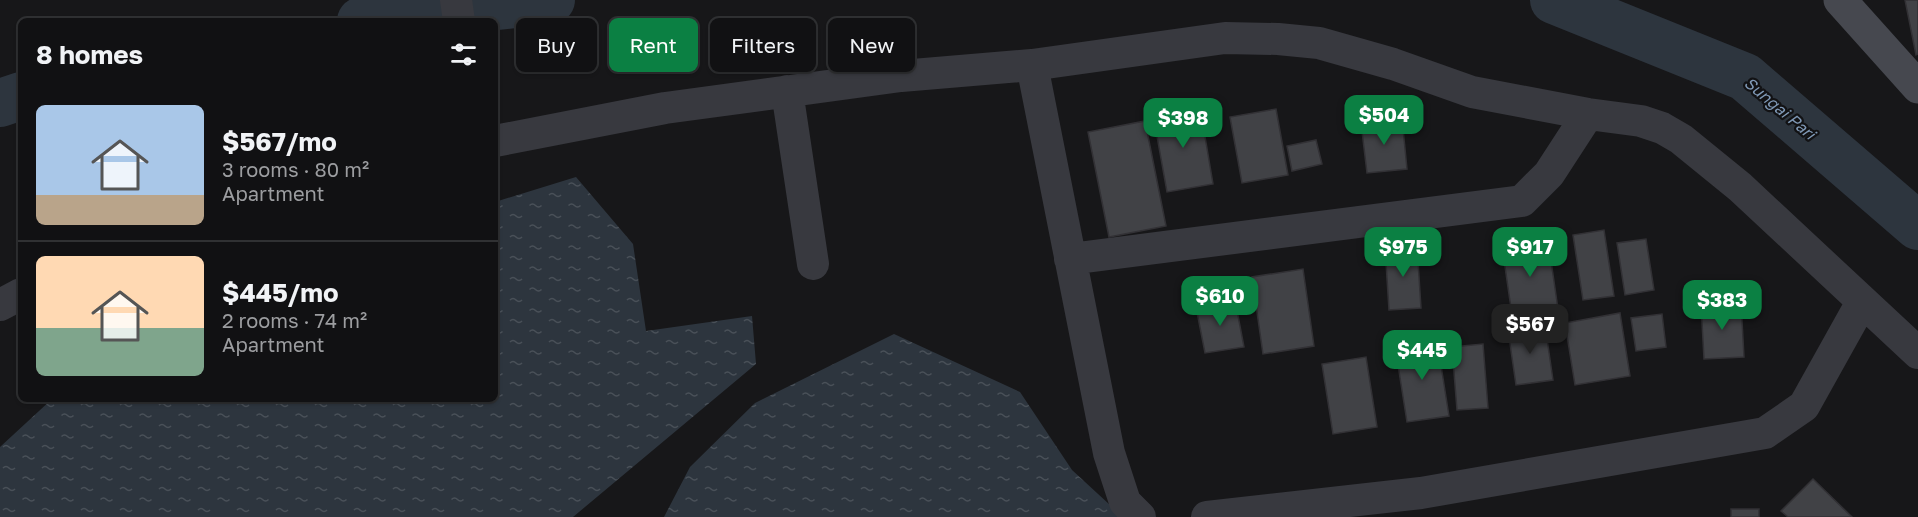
<!DOCTYPE html>
<html lang="en">
<head>
<meta charset="utf-8">
<style>
  body { margin:0; font-family:"Golos Text",sans-serif; background:#1e1f21; color:#f1f3f6; height:100vh; display:flex; flex-direction:column; font-size:22px; white-space:nowrap }
  * { box-sizing:border-box; margin:0 }
  p { font-size:20px; color:#9c9da0 }
  .icon { flex:none; width:33px; height:33px; fill:none; stroke:currentColor; stroke-width:2; stroke-linecap:round; stroke-linejoin:round }
  .map { position:relative; flex:1; overflow:hidden }
  .drawer { position:absolute; left:18px; top:18px; width:480px; height:384px; display:flex; flex-direction:column; background:#111113; border-radius:9px; box-shadow:0 2px 4px #0004,0 0 0 2px #303133 }
  .drawer>* { flex:none }
  .top-card { position:absolute; left:516px; top:18px; width:570px; height:54px; display:flex; gap:12px }
  .price { position:absolute; translate:-50% -51px; padding:0 14px; border-radius:12px; background:#0b8043; color:#fff; font-size:20px; line-height:39px; filter:drop-shadow(0 2px 3px #0008) }
  .price::after { content:''; position:absolute; left:50%; top:36px; width:18px; height:14px; margin-left:-9px; background:inherit; clip-path:polygon(0 0,100% 0,50% 100%) }
  .price.current { background:#222; color:#fff }
  ul { padding:0; list-style:none }
  li { display:flex; align-items:center; gap:18px; height:150px; padding:0 18px }
  li+li { border-top:2px solid #303133 }
  li span { display:grid; place-items:center; flex:none; width:168px; height:120px; border-radius:9px; color:#555 }
  li>.icon { margin-inline-start:auto }
  span .icon { width:72px; height:72px; fill:#fffc; stroke-width:1 }
  li b { font-size:26px }
  h2 { display:flex; justify-content:space-between; align-items:center; height:72px; padding:0 18px; font-size:26px }
  .tag { padding:0 21px; border-radius:9px; background:#111113; box-shadow:0 2px 4px #0004,0 0 0 2px #303133; font-size:21px; line-height:54px }
  .tag.current { background:#0b8043; color:#fff }
  .map>svg:first-child { display:block }
  .water { fill:url(#water-ripples) }
  .lines { fill:none; stroke-linecap:round; stroke-linejoin:round }
  .river { stroke:#2d353e; stroke-width:48 }
  .building { fill:#414246; stroke:#323135; stroke-width:1.5 }
  .street { stroke:#38393f; stroke-width:32 }
  .secondary { stroke:#46484f; stroke-width:33 }
  .labels { text-anchor:middle; dominant-baseline:central; stroke-width:4.5; stroke-linejoin:round; paint-order:stroke }
  .water-label { font-size:16px; font-style:italic; fill:#7f98b5; stroke:#121214 }
</style>
</head>
<body>
<div class="map">
<svg width="1918" height="517" viewBox="0 0 1918 517">
  <defs>
    <pattern id="water-ripples" width="26" height="14" patternUnits="userSpaceOnUse" patternTransform="scale(1.5)"><rect width="26" height="14" fill="#2d353e"/><path d="M2 4q2-2 4 0t4 0M15 11q2-2 4 0t4 0" fill="none" stroke="#495058"/></pattern>
  </defs>
  <rect width="100%" height="100%" fill="#171719"/>
  <path class="water" d="M576,177L633,244L646,331L752,316L756,364L573,517H0V447L52,399H495V202Z
    M894,334L1020,392L1072,470L1123,517H664L690,467L755,403Z"/>
  <g class="lines">
    <path class="river" d="M1554,0L1745,77L1918,226
      M361,21L551,0
      M0,103L21,96"/>
  </g>
  <path class="building" d="M1905,0H1918V54L1916,55Z
    M1200,107L1213,184L1167,192L1153,114Z
    M1276,109L1288,175L1242,183L1230,117Z
    M1402,118L1407,169L1367,173L1361,123Z
    M1145,121L1166,226L1109,237L1088,132Z
    M1316,140L1322,164L1292,171L1287,146Z
    M1604,230L1614,296L1583,300L1573,235Z
    M1646,239L1654,290L1625,295L1617,243Z
    M1548,240L1558,309L1512,315L1502,246Z
    M1417,245L1421,308L1389,310L1385,247Z
    M1303,269L1314,346L1263,354L1252,277Z
    M1235,300L1244,347L1205,353L1196,307Z
    M1741,302L1744,357L1704,359L1701,304Z
    M1620,313L1630,376L1575,385L1565,323Z
    M1662,314L1666,347L1636,351L1631,318Z
    M1545,325L1553,380L1516,385L1508,330Z
    M1437,340L1449,416L1407,422L1395,346Z
    M1483,344L1488,408L1457,410L1452,347Z
    M1366,357L1377,427L1333,434L1322,364Z
    M1813,479L1852,517H1788L1781,511Z
    M1731,509H1759V517H1731Z"/>
  <g class="lines">
    <path class="street" d="M456,0L459,21
      M1032,65L1109,453L1125,502L1140,517
      M787,91L813,264
      M495,141L665,108L901,76L1032,65L1225,38L1278,39L1319,43L1393,64L1472,92L1588,114L1641,121L1662,128L1681,139L1740,187L1918,353
      M1070,259L1522,201L1549,174L1588,114
      M0,305L21,294
      M1207,517L1421,493L1765,433L1804,406L1862,302"/>
    <path class="secondary" d="M1840,0L1918,87"/>
  </g>
  <g class="labels">
    <g class="water-label">
      <text transform="translate(1780 108) rotate(40)">Sungai Pari</text>
    </g>
  </g>
</svg>
<b class="price" style="left:1384px;top:146px">$504</b>
<b class="price" style="left:1183px;top:149px">$398</b>
<b class="price" style="left:1403px;top:278px">$975</b>
<b class="price" style="left:1530px;top:278px">$917</b>
<b class="price" style="left:1220px;top:327px">$610</b>
<b class="price" style="left:1722px;top:331px">$383</b>
<b class="price current" style="left:1530px;top:355px">$567</b>
<b class="price" style="left:1422px;top:381px">$445</b>
<div class="top-card">
<a class="tag">Buy</a>
<a class="tag current">Rent</a>
<a class="tag">Filters</a>
<a class="tag">New</a>
</div>
<section class="drawer">
<h2>8 homes<svg class="icon" aria-label="filters" viewBox="0 0 24 24"><path d="M4 7h16M4 17h16"/><circle cx="9" cy="7" r="2"/><circle cx="15" cy="17" r="2"/></svg></h2>
<ul>
<li><span style="background:linear-gradient(#a9c7e8 75%,#b9a48a 0)"><svg class="icon" aria-label="home" viewBox="0 0 24 24"><path d="M3 11l9-7 9 7M6 9v11h12V9"/></svg></span><div><b>$567/mo</b><p>3 rooms · 80 m²</p><p>Apartment</p></div></li>
<li><span style="background:linear-gradient(#ffd9b3 60%,#7fa58c 0)"><svg class="icon" aria-label="home" viewBox="0 0 24 24"><path d="M3 11l9-7 9 7M6 9v11h12V9"/></svg></span><div><b>$445/mo</b><p>2 rooms · 74 m²</p><p>Apartment</p></div></li>
</ul>
</section>
</div>
</body>
</html>
